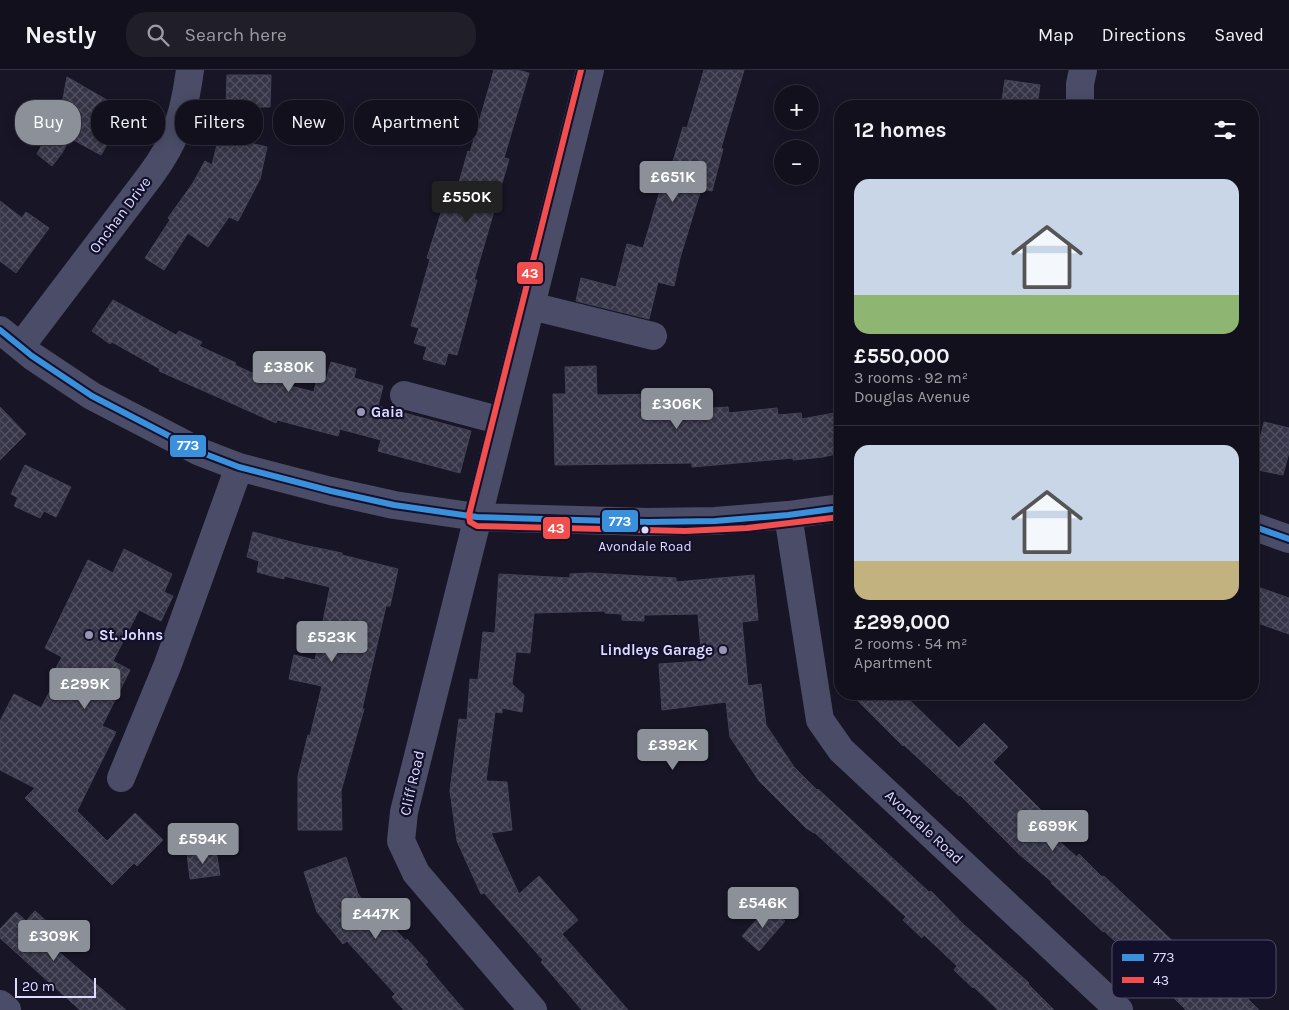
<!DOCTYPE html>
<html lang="en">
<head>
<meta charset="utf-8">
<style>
  body { margin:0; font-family:Karla,sans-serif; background:#1f1e29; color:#f1f3f6; height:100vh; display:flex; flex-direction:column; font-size:19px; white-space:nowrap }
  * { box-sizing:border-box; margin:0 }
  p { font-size:16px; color:#9c9da3 }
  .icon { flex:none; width:28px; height:28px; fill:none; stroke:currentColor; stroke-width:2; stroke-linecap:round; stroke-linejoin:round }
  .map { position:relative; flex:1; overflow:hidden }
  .side { position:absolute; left:834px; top:30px; width:425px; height:600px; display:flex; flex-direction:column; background:#12101c; border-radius:20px; box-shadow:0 2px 12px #0003,0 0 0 1px #31303b }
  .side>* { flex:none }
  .hud { position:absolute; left:15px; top:30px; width:475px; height:45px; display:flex; gap:10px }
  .fabs { position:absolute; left:774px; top:15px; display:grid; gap:10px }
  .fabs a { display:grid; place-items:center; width:45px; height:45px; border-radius:50%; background:#12101c; box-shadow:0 2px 12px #0003,0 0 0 1px #31303b; font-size:25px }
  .scale { position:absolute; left:15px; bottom:12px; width:81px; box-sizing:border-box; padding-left:5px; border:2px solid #dddcff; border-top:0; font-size:14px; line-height:18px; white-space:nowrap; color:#dddcff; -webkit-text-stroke:4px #13102c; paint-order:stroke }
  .price { position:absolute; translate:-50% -42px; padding:0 11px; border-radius:5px; background:#8c9099; color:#fff; font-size:16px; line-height:32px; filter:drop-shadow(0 1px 2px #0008) }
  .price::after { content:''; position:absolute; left:50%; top:30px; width:15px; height:11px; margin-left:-8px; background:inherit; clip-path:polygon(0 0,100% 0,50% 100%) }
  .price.selected { background:#222; color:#fff }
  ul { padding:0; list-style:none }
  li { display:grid; align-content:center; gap:10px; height:265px; padding:0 20px }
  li+li { border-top:1px solid #31303b }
  li span { display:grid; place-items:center; height:155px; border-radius:15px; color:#555 }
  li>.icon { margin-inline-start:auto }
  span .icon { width:90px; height:90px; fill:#fffc; stroke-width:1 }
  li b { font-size:21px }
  h2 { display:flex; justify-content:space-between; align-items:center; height:60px; padding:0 20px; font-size:21px }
  .chip { padding:0 18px; border-radius:20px; background:#12101c; box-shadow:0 2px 12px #0003,0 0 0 1px #31303b; font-size:18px; line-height:45px }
  .chip.selected { background:#8c9099; color:#fff }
  header { display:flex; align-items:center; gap:30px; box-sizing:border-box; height:70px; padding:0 25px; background:#12101c; border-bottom:1px solid #31303b }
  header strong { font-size:24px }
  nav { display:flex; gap:28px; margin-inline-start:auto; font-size:18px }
  .search { width:350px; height:45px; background:#1f1e29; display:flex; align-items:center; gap:12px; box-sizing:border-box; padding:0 18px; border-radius:20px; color:#9c9da3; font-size:19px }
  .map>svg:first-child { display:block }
  .building { fill:url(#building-cross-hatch); stroke:#444158 }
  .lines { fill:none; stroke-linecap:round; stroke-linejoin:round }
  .minor { stroke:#4b4c67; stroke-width:28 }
  .bus-1-casing { stroke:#13102c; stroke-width:10 }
  .bus-2-casing { stroke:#13102c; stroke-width:10 }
  .bus-1 { stroke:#3a90db; stroke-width:6 }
  .bus-2 { stroke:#f24e4e; stroke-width:6 }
  .poi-dot { fill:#9897b3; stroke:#13102c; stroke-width:2 }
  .bus-dot { fill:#dddcff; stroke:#13102c; stroke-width:2 }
  .labels { text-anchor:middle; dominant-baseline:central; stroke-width:4.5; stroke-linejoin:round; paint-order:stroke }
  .bus-label { font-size:14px; fill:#dddcff; stroke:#13102c }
  .street-label { font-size:15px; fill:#dddcff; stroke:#13102c }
  .poi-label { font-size:15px; font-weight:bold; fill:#dddcff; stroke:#13102c; text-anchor:start }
  .key { fill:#13102c; stroke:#504d6b; stroke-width:1 }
  .key-label { font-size:14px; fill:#dddcff }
  .line-badge { stroke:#13102c; stroke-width:2 }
  .badge-label { font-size:14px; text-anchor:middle; font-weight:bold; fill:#fff }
</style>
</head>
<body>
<header>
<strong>Nestly</strong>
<div class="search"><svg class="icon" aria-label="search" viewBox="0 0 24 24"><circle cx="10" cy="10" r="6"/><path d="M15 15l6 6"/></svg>Search here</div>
<nav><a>Map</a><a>Directions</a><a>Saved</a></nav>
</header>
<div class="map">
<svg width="1289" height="940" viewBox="0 0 1289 940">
  <defs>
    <pattern id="building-cross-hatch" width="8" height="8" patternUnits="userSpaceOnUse" patternTransform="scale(1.25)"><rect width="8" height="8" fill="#363547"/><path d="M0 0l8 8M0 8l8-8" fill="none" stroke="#535263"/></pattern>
  </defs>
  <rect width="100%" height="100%" fill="#181626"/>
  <path class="building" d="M494,0H517L529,3L504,88L509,89L474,210H477L457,285L448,283L445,295L423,289L427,277L414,273L419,258L411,256L430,189L427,188L445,130L453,133L468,81L470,82L477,59Z
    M704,0H744L721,78L723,79L712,121L701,119L680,188L674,216L658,212L649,249L576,231L581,208L616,217L627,174L643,178L668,94L672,95L683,57L687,58Z
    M227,5H271L270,37H258L250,73L267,77L260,109L238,151L229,147L208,177L188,163L164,200L145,188L170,150L168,148L193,113L205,91L212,95L226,38Z
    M67,7L126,41L101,85L70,68L62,83L52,96L37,84L61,39Z
    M1005,10L1040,15L1037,36H1001Z
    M0,131L22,148L26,142L49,158L16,203L0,191Z
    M113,230L176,265L179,261L202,272L199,276L236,293L235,295L267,310L314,322L317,307L326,310L331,292L356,299L354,308L383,316L378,336L471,361L460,403L378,381L381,370L340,359L338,366L277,350L276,353L159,301L160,299L112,272L110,274L92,261Z
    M596,296L597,325L669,324L670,341L728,337L729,343L777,338L778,345L801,343L802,349L840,342V383L823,387L793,390V388L692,397V393L555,395L553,324H566L565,297Z
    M0,337L26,364L0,390Z
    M1264,352L1289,358V382L1283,405L1253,399Z
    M25,395L71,417L56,447L44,441L40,448L14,436L18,428L11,424Z
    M253,462L303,475L342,483V485L398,499L390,536H386L362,639H364L341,721L342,760H298V706L308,665L310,666L322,616L289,609L294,585L315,590L330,517L284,506V509L257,502L259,491L247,487Z
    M124,479L172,504L164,522L173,526L161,551L139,540L113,591L130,600L102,656L116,662L77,741L107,771L135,743L163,770L137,796L134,793L112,815L25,728L35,718L0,700V651L14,624L41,638L61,600L56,598L62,587L45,578L88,490L113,503Z
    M590,503L676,508V512L754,505L758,550L742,552L748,616L761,614L766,655L794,697L817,720L818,719L929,822L931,821L963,854L1029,913L1028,914L1054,940H998L974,917L973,918L954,900L957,896L924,865L922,868L903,850L906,847L814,762V763L806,758L759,711L730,667L726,632L662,640L659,594L702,591L698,544L644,545V551L622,550V544L605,543V541L534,543L530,583L516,582L512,614L524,625L522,642L502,638V643L495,642L486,711L507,712L512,760L491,763L519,824L539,806L578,850L562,864L628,940H582L541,892L543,890L484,823L481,824L457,771L450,721L459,649L467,650L470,609L478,610L483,562L495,563L499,504L570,508V504Z
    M1252,515L1289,528V564L1252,551Z
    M851,624H903L959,678L984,653L1008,677L993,692L1050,749L1043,757L1077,787L1079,784L1102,807L1104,806L1199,896L1209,886L1238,914L1235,916L1259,940H1186L1139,893L1104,861L1103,862L1051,813L1052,812L1019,784L960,725L959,726L904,675L903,676Z
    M216,781L220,805L190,809L187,784Z
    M346,787L358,824L378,849L382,845L406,871L407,869L428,892L425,894L464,940H404L392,927L395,924L347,871L343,874L317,842L304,802Z
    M768,837L785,851L759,881L742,866Z
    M35,841L59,862L50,872L60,880L59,882L126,940H80L0,868V859L16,842L26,851Z"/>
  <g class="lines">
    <path class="minor" d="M1080,36V14L1083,0
      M531,236L653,266
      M0,260L32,286L92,326L200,382L239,397L331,421L394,435L477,447L648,452L715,451L788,445L840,438
      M21,276L150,106C156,98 162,89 167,80C181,55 186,28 190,0
      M404,325L502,351
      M788,445L820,650L841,680L1119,940
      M1252,456L1289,469
      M121,708L168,594L239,397
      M0,934L7,940
      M533,940L416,803L401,771L404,742L590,0"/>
    <defs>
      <path id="bus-1" d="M0,260L32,286L92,326L200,382L239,397L331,421L394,435L477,447L648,452L715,451L788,445L840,438
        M1252,456L1289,469"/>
      <path id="bus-2" d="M581,0L469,445L470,452L477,456L685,461L747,458L840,447"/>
    </defs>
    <use href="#bus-1" class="bus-1-casing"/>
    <use href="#bus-2" class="bus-2-casing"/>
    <use href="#bus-1" class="bus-1"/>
    <use href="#bus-2" class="bus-2"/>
  </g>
  <g class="poi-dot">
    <circle cx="361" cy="342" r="5"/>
    <circle cx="89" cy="565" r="5"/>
    <circle cx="723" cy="580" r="5"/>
  </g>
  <circle class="bus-dot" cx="645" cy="460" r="4.5"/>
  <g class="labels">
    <g class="bus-label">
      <text x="645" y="476">Avondale Road</text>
    </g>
    <g class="street-label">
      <text transform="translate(120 145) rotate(-53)">Onchan Drive</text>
      <text transform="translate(412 713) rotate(-77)">Cliff Road</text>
      <text transform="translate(924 757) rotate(43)">Avondale Road</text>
    </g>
    <g class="poi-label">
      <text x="371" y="342">Gaia</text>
      <text x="99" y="565">St. Johns</text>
      <text x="713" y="580" text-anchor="end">Lindleys Garage</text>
    </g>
  </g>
  <rect x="1112" y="870" width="164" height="58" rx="8" class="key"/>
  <rect x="1122" y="884" width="22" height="7" fill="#3a90db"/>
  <rect x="1122" y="907" width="22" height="6" fill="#f24e4e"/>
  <g class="key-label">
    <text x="1153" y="892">773</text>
    <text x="1153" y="915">43</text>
  </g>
  <g class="line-badge">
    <rect x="516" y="191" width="28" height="24" rx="5" fill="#f24e4e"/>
    <rect x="169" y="364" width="38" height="24" rx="5" fill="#3a90db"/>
    <rect x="601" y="439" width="38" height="24" rx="5" fill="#3a90db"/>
    <rect x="542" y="446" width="29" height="24" rx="5" fill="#f24e4e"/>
  </g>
  <g class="badge-label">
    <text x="530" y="208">43</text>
    <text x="188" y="380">773</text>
    <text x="620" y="456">773</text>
    <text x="556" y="463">43</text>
  </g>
</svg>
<div class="fabs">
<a>+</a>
<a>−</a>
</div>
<div class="scale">20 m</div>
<b class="price" style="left:673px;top:133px">£651K</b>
<b class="price selected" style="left:467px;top:153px">£550K</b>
<b class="price" style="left:289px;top:323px">£380K</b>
<b class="price" style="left:677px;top:360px">£306K</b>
<b class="price" style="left:332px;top:593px">£523K</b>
<b class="price" style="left:85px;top:640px">£299K</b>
<b class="price" style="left:673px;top:701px">£392K</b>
<b class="price" style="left:1053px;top:782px">£699K</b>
<b class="price" style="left:203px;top:795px">£594K</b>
<b class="price" style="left:763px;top:859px">£546K</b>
<b class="price" style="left:376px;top:870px">£447K</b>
<b class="price" style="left:54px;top:892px">£309K</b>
<div class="hud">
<a class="chip selected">Buy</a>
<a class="chip">Rent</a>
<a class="chip">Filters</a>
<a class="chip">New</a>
<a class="chip">Apartment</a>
</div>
<section class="side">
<h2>12 homes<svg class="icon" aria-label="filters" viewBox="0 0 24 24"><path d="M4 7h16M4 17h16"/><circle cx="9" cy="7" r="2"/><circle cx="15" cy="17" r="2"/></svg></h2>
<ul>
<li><span style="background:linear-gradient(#c9d6e8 75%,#8fb573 0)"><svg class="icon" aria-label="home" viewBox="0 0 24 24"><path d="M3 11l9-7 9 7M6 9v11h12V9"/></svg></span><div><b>£550,000</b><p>3 rooms · 92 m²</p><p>Douglas Avenue</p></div></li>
<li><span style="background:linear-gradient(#c9d6e8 75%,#c2b280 0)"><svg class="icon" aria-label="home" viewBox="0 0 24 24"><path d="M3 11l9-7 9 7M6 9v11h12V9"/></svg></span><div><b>£299,000</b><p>2 rooms · 54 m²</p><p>Apartment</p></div></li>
</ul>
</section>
</div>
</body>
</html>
